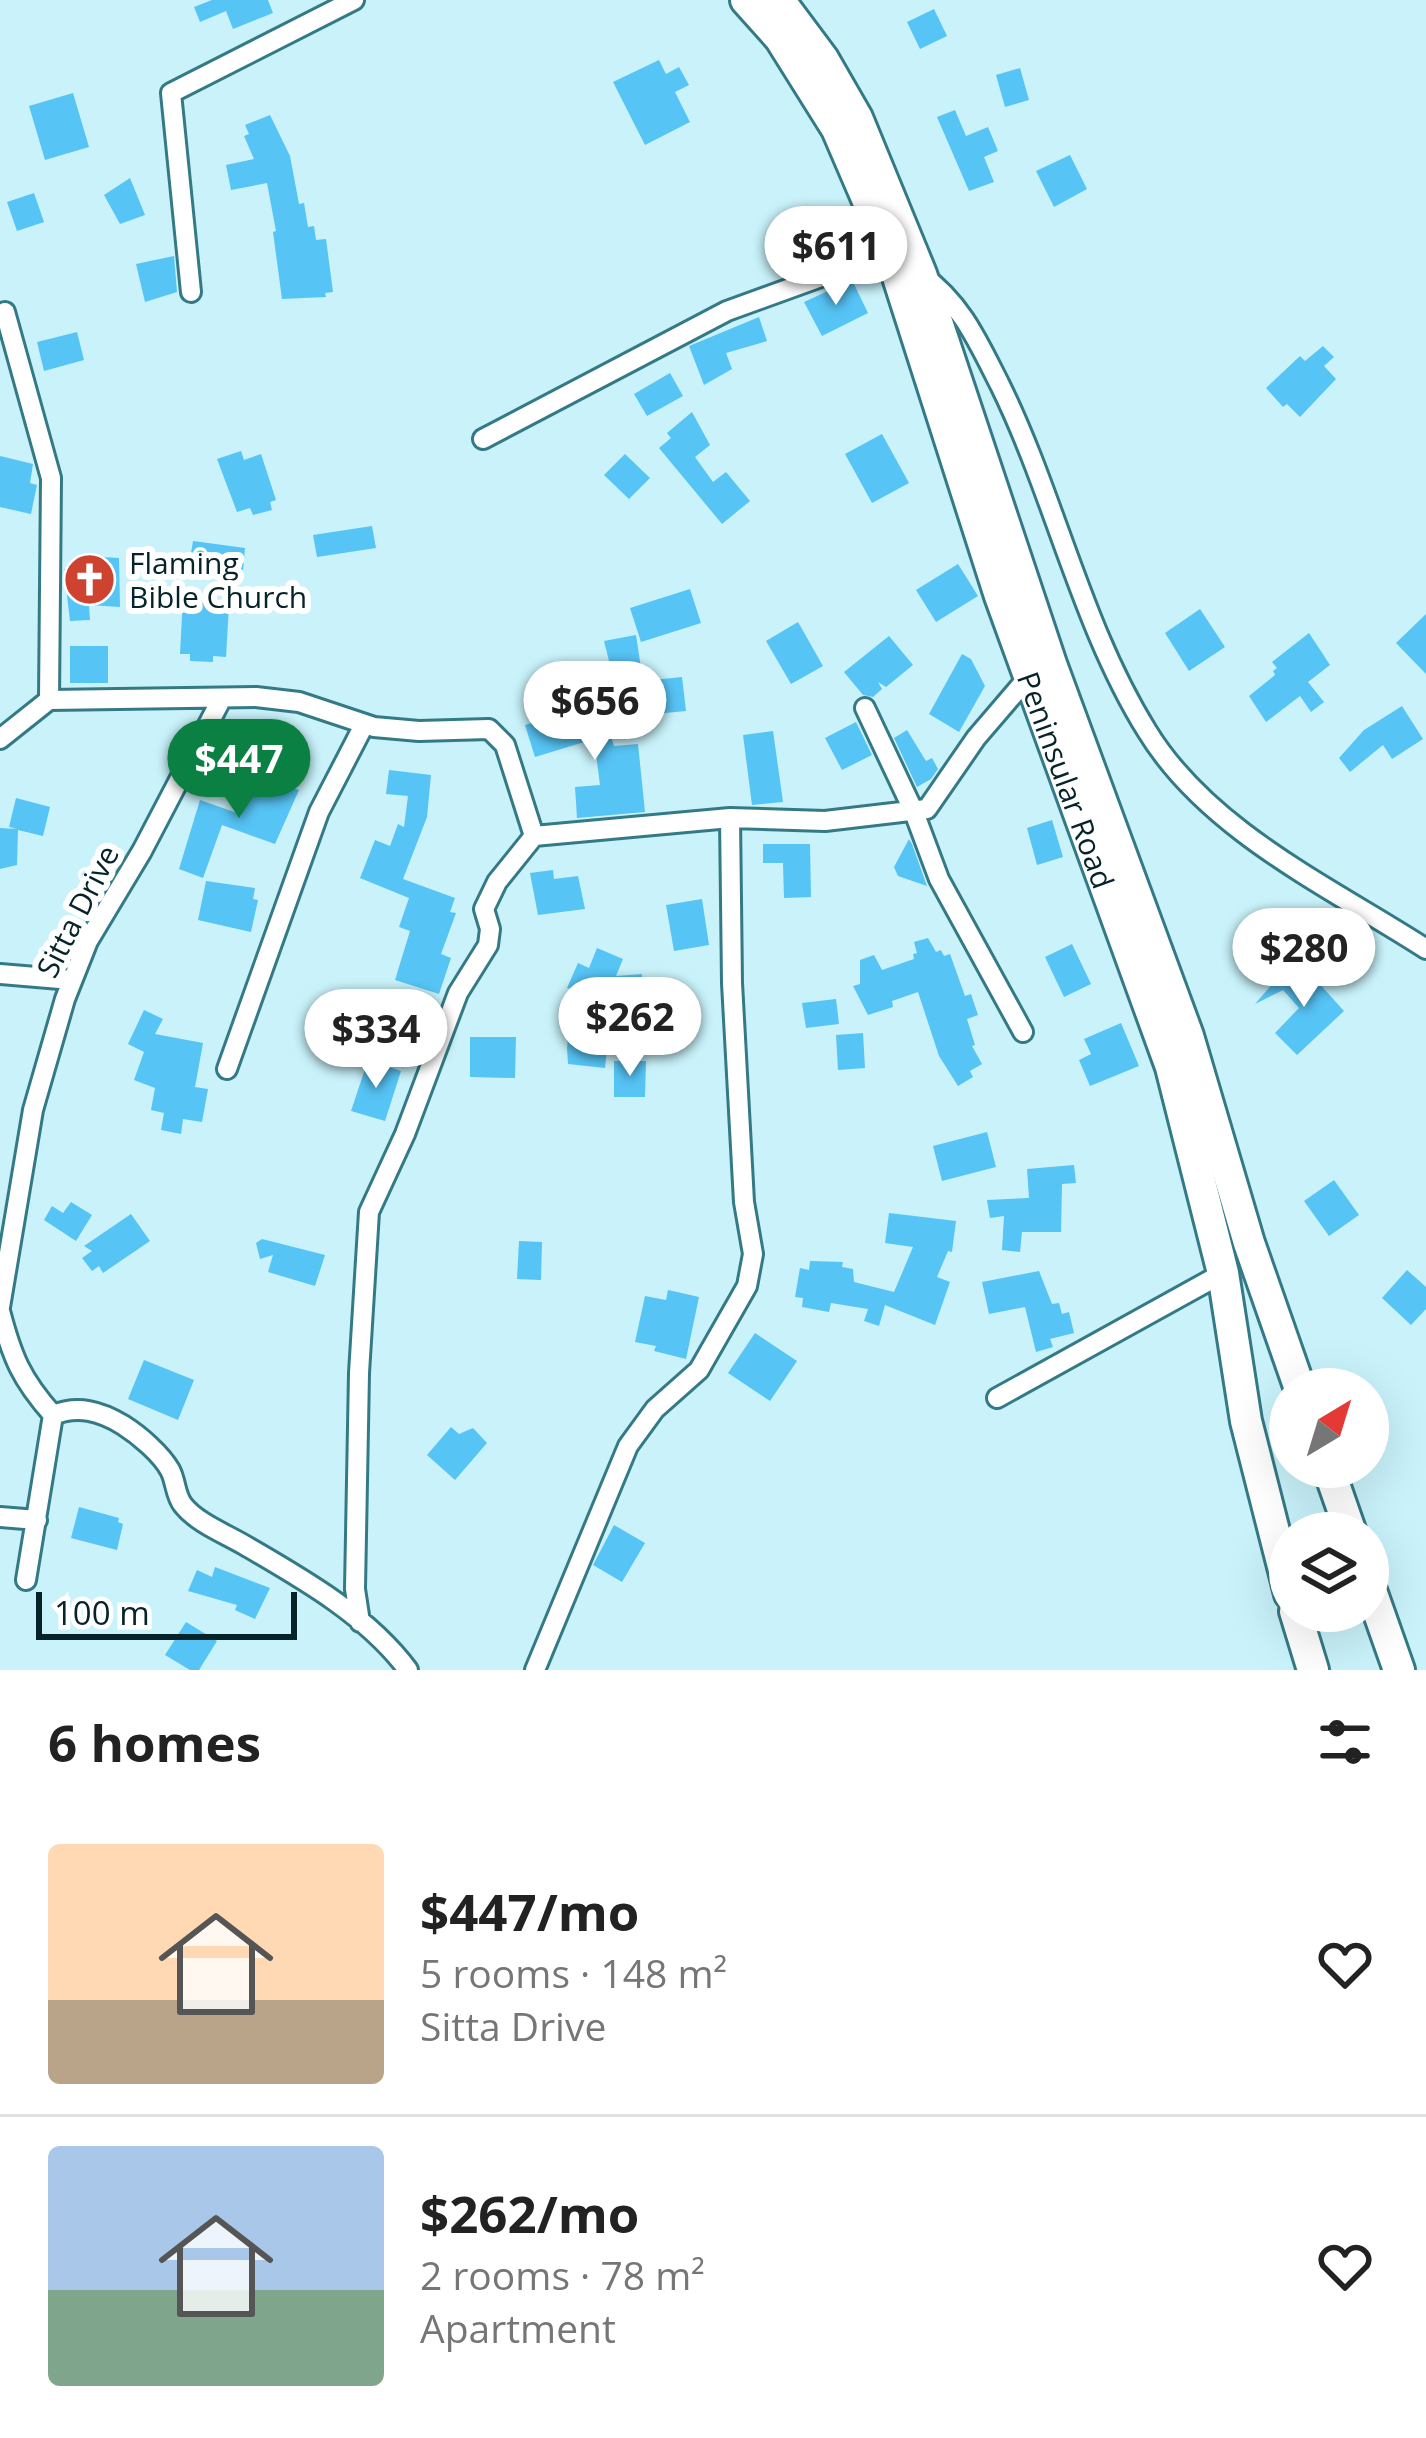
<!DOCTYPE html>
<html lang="en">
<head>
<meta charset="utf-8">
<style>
  body { margin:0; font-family:"Open Sans",sans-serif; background:#f2f2f2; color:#222; height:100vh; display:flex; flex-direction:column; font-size:45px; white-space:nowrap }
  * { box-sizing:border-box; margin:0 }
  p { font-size:39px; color:#767676 }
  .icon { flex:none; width:66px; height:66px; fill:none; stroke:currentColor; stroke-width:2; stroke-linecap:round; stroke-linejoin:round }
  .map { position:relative; height:1670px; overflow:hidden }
  .drawer { display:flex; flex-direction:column; background:#fff; flex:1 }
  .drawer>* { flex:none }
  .needle { width:78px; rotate:38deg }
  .tools { position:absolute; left:1269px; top:1368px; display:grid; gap:24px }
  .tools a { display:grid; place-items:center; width:120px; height:120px; border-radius:50%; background:#fff; box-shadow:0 12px 48px #0002; font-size:60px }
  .scale { position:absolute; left:36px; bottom:30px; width:261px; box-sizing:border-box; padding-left:12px; border:6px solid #052328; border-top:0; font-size:33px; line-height:42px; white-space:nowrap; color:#052328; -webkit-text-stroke:9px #fff; paint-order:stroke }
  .price { position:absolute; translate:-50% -102px; padding:0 27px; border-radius:42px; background:#fff; color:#222; font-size:39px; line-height:78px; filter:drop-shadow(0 3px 6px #0008) }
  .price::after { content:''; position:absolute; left:50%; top:72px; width:36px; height:27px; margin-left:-18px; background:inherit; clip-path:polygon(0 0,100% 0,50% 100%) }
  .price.current { background:#0b8043; color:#fff }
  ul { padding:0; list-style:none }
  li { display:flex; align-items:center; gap:36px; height:300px; padding:0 48px }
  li+li { border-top:3px solid #e0e0e0 }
  li span { display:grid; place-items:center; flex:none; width:336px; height:240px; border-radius:12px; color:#555 }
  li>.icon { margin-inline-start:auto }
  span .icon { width:144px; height:144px; fill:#fffc; stroke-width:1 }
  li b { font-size:51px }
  h2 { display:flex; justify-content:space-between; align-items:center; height:144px; padding:0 48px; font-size:51px }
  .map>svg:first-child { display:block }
  .building { fill:#56c4f5 }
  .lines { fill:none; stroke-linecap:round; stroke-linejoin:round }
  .street-casing { stroke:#347a86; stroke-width:24 }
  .primary-casing { stroke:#347a86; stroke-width:36 }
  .street { stroke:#fff; stroke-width:18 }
  .primary { stroke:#fff; stroke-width:30 }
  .labels { text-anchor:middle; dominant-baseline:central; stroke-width:12; stroke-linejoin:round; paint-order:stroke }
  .poi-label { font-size:30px; fill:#052328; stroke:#fff; text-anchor:start }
  .street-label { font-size:30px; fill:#052328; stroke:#fff }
</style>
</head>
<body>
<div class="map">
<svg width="1426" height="1670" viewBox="0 0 1426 1670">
  <rect width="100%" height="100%" fill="#c9f2fa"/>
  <path class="building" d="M212,0H268L273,13L233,29L226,11L200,22L194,7Z
    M934,9L947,36L920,49L907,22Z
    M659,60L666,74L679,67L689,85L675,92L690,122L645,145L613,82Z
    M1020,68L1029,100L1005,107L996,75Z
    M73,93L89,147L45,160L29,106Z
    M955,110L966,136L988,127L998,151L984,157L994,182L969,191L937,117Z
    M270,115L290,156L299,204L304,203L308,227L314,226L316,240L326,239L333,292L325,293L326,297L282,299L273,232L276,231L267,183L231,190L226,165L254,159L244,136L249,134L245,125Z
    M1070,155L1087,189L1054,207L1036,171Z
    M130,178L145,215L120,224L104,195Z
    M34,193L44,222L17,231L7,202Z
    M174,256L177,292L145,302L136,264Z
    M852,280L868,313L822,336L804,302Z
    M759,317L767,341L726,353L732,369L704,385L689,346Z
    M77,332L84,360L44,371L37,342Z
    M1323,346L1334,357L1324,366L1336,379L1300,417L1287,404L1283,407L1266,388L1300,356L1305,361Z
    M670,373L683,396L647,416L634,394Z
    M692,412L710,445L695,457L713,482L726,472L750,501L722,524L659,448L671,438L667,433Z
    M882,434L909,483L872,503L845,454Z
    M241,451L244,460L261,454L276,500L270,502L272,510L253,515L250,508L237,512L217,459Z
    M625,454L650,478L629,499L604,475Z
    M0,456L33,464L30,483L37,485L31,514L0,507Z
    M372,526L376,548L317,557L313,535Z
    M193,541L245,548L243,571L189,565Z
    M84,556L119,558L120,607L89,605L90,620L70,621L64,569H76V563H84Z
    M958,564L978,596L936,622L916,590Z
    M690,589L701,623L641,642L630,608Z
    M183,597L229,605L226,657L213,656V662L190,661V654H180Z
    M1200,609L1225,647L1189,671L1165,633Z
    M1426,614V674L1396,643Z
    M798,622L823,666L791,684L766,641Z
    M1309,633L1330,665L1308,682L1324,702L1311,712L1300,696L1266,722L1249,696L1275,675L1273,671L1277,668L1272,662Z
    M636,635L643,681L682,677L686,711L644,715L642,696L616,706L610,691L616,689L604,641Z
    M889,636L913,665L886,687L878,682L882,689L873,697L863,695L844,672Z
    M70,646H108V683H70Z
    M962,654L971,659L985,686L959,732L929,714Z
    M1402,706L1423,739L1392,759L1383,745L1350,772L1339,758L1364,730Z
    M571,711L573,717L580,715L581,719L603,712L614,746L638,744L645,812L577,818L575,787L600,785L594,739L535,757L525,725Z
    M856,722L872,755L842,770L825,738Z
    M907,730L926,761L932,758L938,769L931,779L917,787L894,738Z
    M773,731L783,802L752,805L743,735Z
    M389,770L431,775L427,817L403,879L455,898L450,912L456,913L441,954L451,958L439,994L395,980L410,931L399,927L409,898L360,878L375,840L390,846L398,824L404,827L408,796L386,794Z
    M252,773L299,790L275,844L222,825L203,878L179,869L200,800L237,813Z
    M16,798L50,807L43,836L18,830L17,865L0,869V828L17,829L9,827Z
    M1052,820L1063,857L1037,865L1027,828Z
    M909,839L912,844L927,886L898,876L894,867Z
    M763,844H810L811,897L784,898L783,863H763Z
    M553,870L554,879L578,876L585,909L538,915L530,873Z
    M206,881L255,888L253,899L258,900L251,932L198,920Z
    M702,899L709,945L674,951L666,905Z
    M1274,908L1294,920L1278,947L1257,935Z
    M928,938L936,952L941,950L944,956L950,954L965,996L971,994L978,1015L967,1019L975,1045L972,1046L982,1064L970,1071L973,1077L958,1086L939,1056L918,992L892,1001L893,1007L868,1015L853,986L860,984V960L874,955L882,970L914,959L913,954L917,953L914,942Z
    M1072,944L1091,984L1064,997L1045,957Z
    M597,948L623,959L616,976L642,974V978H650L655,1001L635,1002V1011L611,1012L605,1068L568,1064L567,1048L573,990L567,988L578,963L589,968Z
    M1287,967L1311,987L1317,981L1344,1011L1297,1055L1275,1033L1299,1008L1283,990L1255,1004Z
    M836,999L839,1024L806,1028L802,1003Z
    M144,1010L163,1019L155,1034L203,1043L195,1087L208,1089L202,1122L183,1119L181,1134L161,1130L164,1113L151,1110L155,1088L134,1080L144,1052L128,1044Z
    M1121,1023L1139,1066L1090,1086L1079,1060L1091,1054L1084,1039Z
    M863,1033L865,1068L838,1070L836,1035Z
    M470,1037H516L515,1078L470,1077Z
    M368,1060L401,1071L385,1121L351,1111Z
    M614,1061H646L645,1097H614Z
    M987,1132L996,1167L942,1181L933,1146Z
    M1074,1165L1076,1183L1062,1184L1061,1232H1022L1020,1252L1002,1250L1004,1216L990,1218L987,1200L1029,1198L1027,1169Z
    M1334,1180L1359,1215L1329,1236L1304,1201Z
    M71,1202L92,1215L76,1241L44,1220L52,1206L63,1213Z
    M889,1213L956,1221L952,1252L948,1251L937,1277L950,1282L935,1325L885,1305L879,1326L864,1321L868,1309L831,1303L829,1312L802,1307L803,1298L795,1297L800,1268L809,1270L810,1261L843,1262L842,1267L853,1269L854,1282L894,1292L913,1247L885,1243Z
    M131,1214L150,1241L103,1273L99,1266L92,1271L82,1258L92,1251L84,1246Z
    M262,1239L325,1255L315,1286L268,1272L273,1255L260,1259L256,1243Z
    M519,1241L542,1242L541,1280L517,1279Z
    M1407,1270L1426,1287V1309L1411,1325L1382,1298Z
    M1039,1271L1052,1304L1059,1303L1062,1314L1069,1312L1074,1333L1050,1339L1053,1347L1036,1352L1025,1307L989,1314L982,1282Z
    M668,1290L699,1297L686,1359L654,1351L656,1346L635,1342L645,1296L666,1300Z
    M755,1333L797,1361L770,1401L728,1373Z
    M144,1360L194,1380L178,1420L128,1399Z
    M451,1427L459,1434L473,1428L487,1443L455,1480L427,1455Z
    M79,1507L119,1518L118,1522L123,1524L117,1550L71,1538Z
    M614,1525L645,1543L622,1582L593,1565Z
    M215,1567L270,1588L255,1619L235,1610L237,1605L188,1591L197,1570L212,1577Z
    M186,1622L217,1641L199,1670H190L165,1655Z"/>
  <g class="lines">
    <defs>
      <path id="street" d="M922,275C962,304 978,342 1000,385C1055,497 1081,625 1147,731C1208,831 1330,887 1426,949
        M191,292L171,93L354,0
        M5,312L51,478L49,700
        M483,439L727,311L890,252
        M865,708L914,812L939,879L1023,1032
        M0,739L49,700L256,697L299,702L374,727L419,731L489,729L505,745L534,836
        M534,836L730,818L825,821L927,809L976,738L1030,675
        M0,974L72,980
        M227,1069L319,812L364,725
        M0,1307L33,1110L65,999L88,941L142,851L222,698
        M0,1311C12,1357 21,1379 53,1415
        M997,1398L1223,1273
        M0,1517L37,1520
        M26,1580L53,1415C78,1405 100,1411 123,1425C139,1435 161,1454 170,1470C176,1481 175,1495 183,1505C197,1523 226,1534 246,1546C303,1579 368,1616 408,1670
        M360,1622L355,1589L359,1373L369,1212L405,1134L458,993L488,945L490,929L484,909L497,882L534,836
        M535,1670L628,1446L655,1409L699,1370L747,1286L753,1254L744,1202L732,983L730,818"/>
      <g id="primary">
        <path id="s1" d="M746,0L780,38L837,129L890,252L1000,596L1171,1067L1223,1273L1246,1421L1290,1594"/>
        <path d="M779,0L823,59L857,118L921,274L1051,664L1188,1036L1249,1243L1300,1389"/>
        <path d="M1328,1467L1351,1533"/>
        <path d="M1368,1582L1399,1670"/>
        <path d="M1295,1611L1313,1670"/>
      </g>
    </defs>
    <use href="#street" class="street-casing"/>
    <use href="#primary" class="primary-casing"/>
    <use href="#street" class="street"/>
    <use href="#primary" class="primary"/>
  </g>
  <defs>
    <symbol id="church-disc" viewBox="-11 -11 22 22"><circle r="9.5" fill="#ce4230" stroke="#fff"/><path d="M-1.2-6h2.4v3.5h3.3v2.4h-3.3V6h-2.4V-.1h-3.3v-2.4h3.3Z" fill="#fff"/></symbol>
  </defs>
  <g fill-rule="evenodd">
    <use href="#church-disc" x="60" y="550" width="59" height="59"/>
  </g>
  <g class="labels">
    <g class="poi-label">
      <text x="129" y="562">Flaming<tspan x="129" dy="34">Bible Church</tspan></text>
    </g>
    <g class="street-label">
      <text stroke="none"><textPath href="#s1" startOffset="849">Peninsular Road</textPath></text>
      <text transform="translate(77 911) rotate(-63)">Sitta Drive</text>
    </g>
  </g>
</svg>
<div class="tools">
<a><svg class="needle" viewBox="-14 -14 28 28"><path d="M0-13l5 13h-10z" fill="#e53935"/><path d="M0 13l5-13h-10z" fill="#767676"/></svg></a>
<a><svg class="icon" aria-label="layers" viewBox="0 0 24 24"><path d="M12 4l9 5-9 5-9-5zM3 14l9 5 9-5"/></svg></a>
</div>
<div class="scale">100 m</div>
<b class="price" style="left:836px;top:308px">$611</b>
<b class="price" style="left:595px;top:763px">$656</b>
<b class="price current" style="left:239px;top:821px">$447</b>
<b class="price" style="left:1304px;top:1010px">$280</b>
<b class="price" style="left:630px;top:1079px">$262</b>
<b class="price" style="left:376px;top:1091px">$334</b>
</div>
<section class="drawer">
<h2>6 homes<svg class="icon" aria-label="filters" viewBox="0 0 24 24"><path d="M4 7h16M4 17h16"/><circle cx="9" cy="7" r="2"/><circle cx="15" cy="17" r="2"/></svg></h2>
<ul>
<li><span style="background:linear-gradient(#ffd9b3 65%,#b9a48a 0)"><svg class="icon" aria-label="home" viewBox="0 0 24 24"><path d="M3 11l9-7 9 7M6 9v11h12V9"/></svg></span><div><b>$447/mo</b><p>5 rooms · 148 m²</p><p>Sitta Drive</p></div><svg class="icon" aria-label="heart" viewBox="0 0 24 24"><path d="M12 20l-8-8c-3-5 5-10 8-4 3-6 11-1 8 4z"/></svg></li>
<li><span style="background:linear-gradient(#a9c7e8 60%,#7fa58c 0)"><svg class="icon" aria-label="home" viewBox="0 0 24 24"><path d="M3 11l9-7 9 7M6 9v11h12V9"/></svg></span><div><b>$262/mo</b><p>2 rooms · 78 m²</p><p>Apartment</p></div><svg class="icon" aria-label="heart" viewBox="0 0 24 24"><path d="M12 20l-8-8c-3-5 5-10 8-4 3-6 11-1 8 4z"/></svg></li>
</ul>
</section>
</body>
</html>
